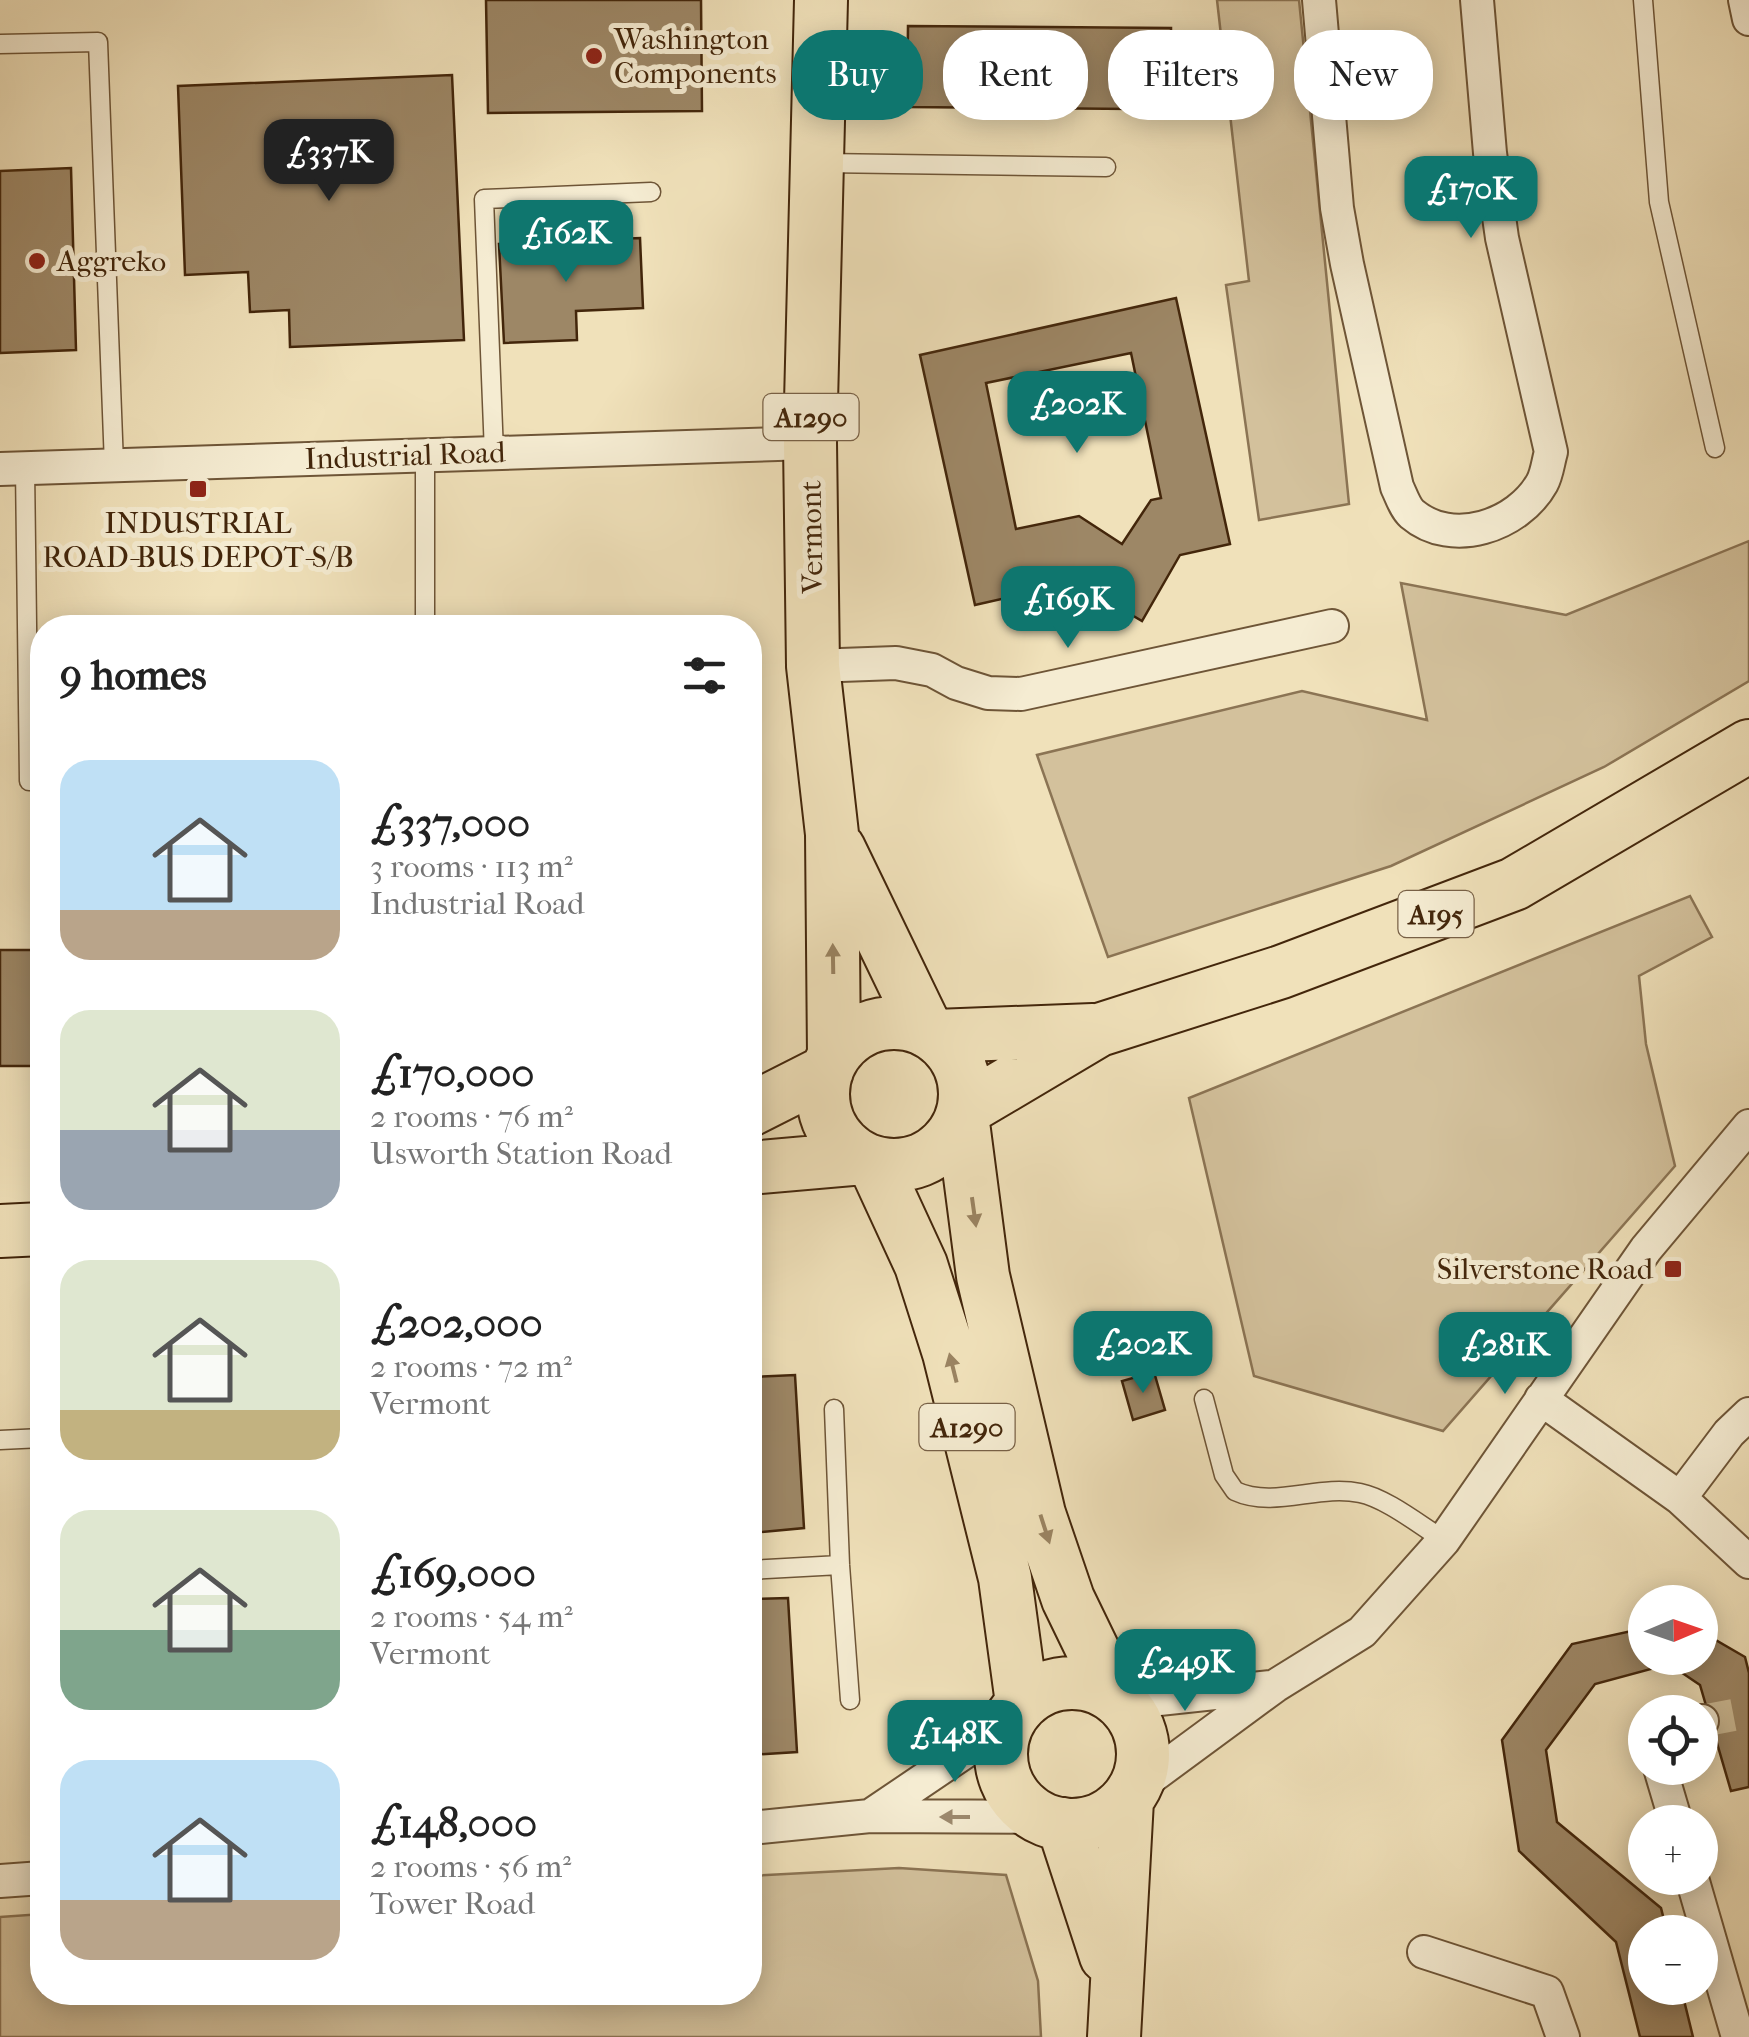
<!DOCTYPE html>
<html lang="en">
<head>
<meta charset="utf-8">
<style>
  body { margin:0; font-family:"IM FELL French Canon",serif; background:#f2f2f2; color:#222; height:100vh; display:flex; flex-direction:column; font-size:38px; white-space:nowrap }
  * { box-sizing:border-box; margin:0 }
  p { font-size:32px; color:#767676 }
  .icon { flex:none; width:55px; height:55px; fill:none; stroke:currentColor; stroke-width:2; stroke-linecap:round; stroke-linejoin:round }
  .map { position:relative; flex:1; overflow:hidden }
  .side { position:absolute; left:30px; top:615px; width:732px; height:1390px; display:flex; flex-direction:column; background:#fff; border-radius:40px; box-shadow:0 5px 25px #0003 }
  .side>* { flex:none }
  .hud { position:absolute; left:792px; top:30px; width:805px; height:90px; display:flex; gap:20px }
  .needle { width:65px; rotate:88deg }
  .buttons { position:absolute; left:1628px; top:1585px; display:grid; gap:20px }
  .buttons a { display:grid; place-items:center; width:90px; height:90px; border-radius:50%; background:#fff; box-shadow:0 5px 25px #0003; font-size:50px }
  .price { position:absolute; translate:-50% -85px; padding:0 22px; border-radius:20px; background:#0f766e; color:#fff; font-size:32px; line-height:65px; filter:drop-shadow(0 2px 5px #0008) }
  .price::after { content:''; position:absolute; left:50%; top:60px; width:30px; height:22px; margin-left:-15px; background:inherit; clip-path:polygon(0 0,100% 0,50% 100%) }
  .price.active { background:#222; color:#fff }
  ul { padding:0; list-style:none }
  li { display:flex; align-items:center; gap:30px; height:250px; padding:0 30px }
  li span { display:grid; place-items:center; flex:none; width:280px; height:200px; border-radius:30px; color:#555 }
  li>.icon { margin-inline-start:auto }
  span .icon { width:120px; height:120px; fill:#fffc; stroke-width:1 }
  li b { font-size:42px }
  h2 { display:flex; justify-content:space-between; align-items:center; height:120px; padding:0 30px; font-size:42px }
  .tag { padding:0 35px; border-radius:40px; background:#fff; box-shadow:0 5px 25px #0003; font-size:35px; line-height:90px }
  .tag.active { background:#0f766e; color:#fff }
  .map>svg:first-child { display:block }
  .green { fill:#d3c19c; stroke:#8b7454; stroke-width:2.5 }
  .building { fill:#9d8766; stroke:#43260b; stroke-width:2.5; fill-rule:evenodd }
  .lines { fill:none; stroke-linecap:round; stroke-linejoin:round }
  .street-tunnel { stroke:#cdbc97; stroke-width:32; stroke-dasharray:32 16; stroke-linecap:butt }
  .lane-casing { stroke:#6e5537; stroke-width:21 }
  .street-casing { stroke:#6e5537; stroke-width:36 }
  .primary-casing { stroke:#43260b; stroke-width:56 }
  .lane { stroke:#f5ecd2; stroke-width:18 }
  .street { stroke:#f5ecd2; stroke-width:32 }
  .primary { stroke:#f0e1ba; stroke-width:52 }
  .oneway { fill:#9a8462 }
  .oneway2 { fill:#9c896e }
  .poi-dot { fill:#8f2418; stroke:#f5ecd2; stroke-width:4 }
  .labels { text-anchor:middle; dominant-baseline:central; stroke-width:10; stroke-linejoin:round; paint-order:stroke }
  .shield { fill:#f5ecd2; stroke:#786147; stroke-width:2.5 }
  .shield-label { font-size:28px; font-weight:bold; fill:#43260b }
  .poi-label { font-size:30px; fill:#43260b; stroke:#f5ecd2; text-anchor:start }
  .street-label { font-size:30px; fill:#43260b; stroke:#f5ecd2 }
</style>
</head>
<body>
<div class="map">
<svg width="1749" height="2037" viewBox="0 0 1749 2037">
  <rect width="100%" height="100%" fill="#f0e1ba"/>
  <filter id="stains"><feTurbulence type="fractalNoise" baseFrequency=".002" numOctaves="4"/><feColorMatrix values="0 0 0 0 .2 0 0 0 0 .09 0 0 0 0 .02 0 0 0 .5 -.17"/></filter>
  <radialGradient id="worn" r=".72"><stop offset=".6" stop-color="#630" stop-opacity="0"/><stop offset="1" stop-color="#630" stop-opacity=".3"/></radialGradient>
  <path class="green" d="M1217,0H1299L1349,504L1259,520L1226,285L1249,281Z
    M1749,541V681L1604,767L1391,866L1108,957L1037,755L1302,691L1427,720L1401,583L1566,615Z
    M1690,896L1712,937L1639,976L1646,1044L1675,1166L1443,1431L1254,1376L1189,1098Z
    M899,1868L1006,1875L1038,1981L1041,2037H0V1917L42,1914V1992H750V1876Z"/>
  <path class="building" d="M486,0H701L702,111L488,113Z
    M908,26L1171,28V72L1135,71L1134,109L907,107Z
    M452,75L464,340L290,347L289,310L250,312L248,272L185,275L178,86Z
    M71,168L76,350L0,353V171Z
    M640,238L643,308L576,311L577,340L504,343L499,244Z
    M1176,298L1230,544L1180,555L1142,621L1076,582L975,605L920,355ZM1131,353L1161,498L1151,500L1122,544L1079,516L1016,529L986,383Z
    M0,950H42V1066H0Z
    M1154,1372L1165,1410L1133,1420L1122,1381Z
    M795,1375L804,1528L750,1533V1377Z
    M788,1598L797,1752L750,1755V1599Z
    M1645,1628V1658H1700V1631L1745,1657L1749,1673V1787L1731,1791L1700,1685L1669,1664L1595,1684L1546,1750L1557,1822L1661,1908L1667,1932H1645V1988H1681L1693,2037H1640L1616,1942L1519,1851L1502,1740L1572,1644Z"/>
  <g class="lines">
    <path class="street-tunnel" d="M1702,1721L1749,1712"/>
    <defs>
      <path id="lane" d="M1643,0L1659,202L1715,448
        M0,44L98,42L114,465
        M823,163L1106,167
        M494,453L484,199L651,192
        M25,468L29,781H42
        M425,628V455
        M1204,1399L1224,1475L1235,1491C1274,1509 1318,1484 1360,1493C1386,1498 1421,1526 1444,1540
        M834,1409L840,1565L850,1700
        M0,1440L42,1438
        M750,1570L840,1565"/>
      <path id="street" d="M1319,0L1337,208L1347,264L1397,487C1401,495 1405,508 1412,514C1452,548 1518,526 1542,483C1547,474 1548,462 1551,452L1502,238L1490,153L1477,0
        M1745,0L1749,19
        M0,469L810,443
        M813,666L896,663L932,670L956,683L988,693L1021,694L1332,626
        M1541,1399L1680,1498L1749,1562
        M1680,1498L1729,1433L1749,1414
        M1122,1703L1271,1687
        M1700,1721H1702
        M1660,1768L1676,1822
        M1131,1792L1275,1686L1362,1632L1444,1540L1646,1249L1749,1126
        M870,1816L1009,1722
        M750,1828L870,1816L1040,1817
        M1692,1878L1738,2037
        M0,1881L42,1878
        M1424,1952L1547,1992L1563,2037"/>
      <path id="primary" d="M821,0L810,443L813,666L832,834L834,1056
        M839,849L927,1031
        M823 1094a71 71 0 1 1 142 0a71 71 0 1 1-142 0Z
        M936,1036L1093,1030
        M750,1110L827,1071
        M964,1110L1099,1030L1281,972L1514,884L1749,746
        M962,1115L983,1276L1039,1514L1068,1599L1115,1696
        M874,1163L921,1265L949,1353L1005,1578L1022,1703
        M750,1168L863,1158
        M0,1231L42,1229
        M1001 1754a71 71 0 1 1 142 0a71 71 0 1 1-142 0Z
        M1063,1824L1106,1956
        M1114,2037L1127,1800"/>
    </defs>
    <use href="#lane" class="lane-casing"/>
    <use href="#street" class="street-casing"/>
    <use href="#primary" class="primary-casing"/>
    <use href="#lane" class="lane"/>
    <use href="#street" class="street"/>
    <use href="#primary" class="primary"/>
  </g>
  <defs><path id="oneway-solid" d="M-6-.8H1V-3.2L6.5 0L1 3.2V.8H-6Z" transform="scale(2.5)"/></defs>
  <g class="oneway">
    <use href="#oneway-solid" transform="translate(833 959) rotate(-91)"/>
    <use href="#oneway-solid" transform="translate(974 1212) rotate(82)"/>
    <use href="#oneway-solid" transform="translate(953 1368) rotate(-104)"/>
    <use href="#oneway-solid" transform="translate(1045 1529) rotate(72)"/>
  </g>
  <use class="oneway2" href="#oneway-solid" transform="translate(955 1817) rotate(-180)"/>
  <g class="poi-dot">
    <circle cx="594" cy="56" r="10"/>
    <circle cx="37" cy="261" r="10"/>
    <rect x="188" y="479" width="20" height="20" rx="5"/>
    <rect x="1663" y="1259" width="20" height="20" rx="5"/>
  </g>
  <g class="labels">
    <g class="shield">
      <rect x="763.5" y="394" width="95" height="46" rx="8"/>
      <rect x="1398.5" y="891" width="75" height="46" rx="8"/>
      <rect x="919.5" y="1404" width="95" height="46" rx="8"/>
    </g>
    <g class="shield-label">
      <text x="811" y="417">A1290</text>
      <text x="1436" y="914">A195</text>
      <text x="967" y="1427">A1290</text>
    </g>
    <g class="poi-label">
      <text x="614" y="39">Washington<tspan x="614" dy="34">Components</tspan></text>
      <text x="57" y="261">Aggreko</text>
      <text x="198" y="523" text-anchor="middle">INDUSTRIAL<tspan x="198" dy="34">ROAD-BUS DEPOT-S/B</tspan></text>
      <text x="1653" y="1269" text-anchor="end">Silverstone Road</text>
    </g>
    <g class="street-label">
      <text transform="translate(405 456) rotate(-2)">Industrial Road</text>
      <text transform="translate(812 537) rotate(-91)">Vermont</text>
    </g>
  </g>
  <rect width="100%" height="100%" filter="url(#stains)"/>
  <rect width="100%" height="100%" fill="url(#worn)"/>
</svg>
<div class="buttons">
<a><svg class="needle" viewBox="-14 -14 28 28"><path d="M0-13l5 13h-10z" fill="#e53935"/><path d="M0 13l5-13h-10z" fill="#767676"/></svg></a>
<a><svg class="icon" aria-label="locate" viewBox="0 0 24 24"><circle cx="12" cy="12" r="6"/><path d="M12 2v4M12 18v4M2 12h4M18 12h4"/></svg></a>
<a>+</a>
<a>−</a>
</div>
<b class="price active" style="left:329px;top:204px">£337K</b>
<b class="price" style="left:1471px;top:241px">£170K</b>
<b class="price" style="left:566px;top:285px">£162K</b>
<b class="price" style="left:1077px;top:456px">£202K</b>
<b class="price" style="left:1068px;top:651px">£169K</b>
<b class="price" style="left:1143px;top:1396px">£202K</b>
<b class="price" style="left:1505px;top:1397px">£281K</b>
<b class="price" style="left:1185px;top:1714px">£249K</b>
<b class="price" style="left:955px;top:1785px">£148K</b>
<div class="hud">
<a class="tag active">Buy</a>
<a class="tag">Rent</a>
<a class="tag">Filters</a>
<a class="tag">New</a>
</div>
<section class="side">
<h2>9 homes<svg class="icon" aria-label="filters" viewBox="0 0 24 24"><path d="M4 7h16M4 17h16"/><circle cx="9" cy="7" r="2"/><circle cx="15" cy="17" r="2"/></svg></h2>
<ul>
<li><span style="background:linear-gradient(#bfe0f5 75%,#b9a48a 0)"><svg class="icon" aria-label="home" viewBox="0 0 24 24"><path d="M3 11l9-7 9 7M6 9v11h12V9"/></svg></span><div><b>£337,000</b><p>3 rooms · 113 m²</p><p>Industrial Road</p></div></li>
<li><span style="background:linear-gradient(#dfe7d0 60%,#9aa5b1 0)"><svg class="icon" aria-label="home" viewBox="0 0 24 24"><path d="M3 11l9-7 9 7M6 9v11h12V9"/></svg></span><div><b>£170,000</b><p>2 rooms · 76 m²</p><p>Usworth Station Road</p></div></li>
<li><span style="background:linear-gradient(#dfe7d0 75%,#c2b280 0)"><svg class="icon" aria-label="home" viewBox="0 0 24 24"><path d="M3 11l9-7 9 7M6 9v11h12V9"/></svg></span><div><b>£202,000</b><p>2 rooms · 72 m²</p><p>Vermont</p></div></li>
<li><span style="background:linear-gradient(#dfe7d0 60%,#7fa58c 0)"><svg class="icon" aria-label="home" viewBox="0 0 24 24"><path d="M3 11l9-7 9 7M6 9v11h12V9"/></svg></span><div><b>£169,000</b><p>2 rooms · 54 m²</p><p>Vermont</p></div></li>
<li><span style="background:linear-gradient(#bfe0f5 70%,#b9a48a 0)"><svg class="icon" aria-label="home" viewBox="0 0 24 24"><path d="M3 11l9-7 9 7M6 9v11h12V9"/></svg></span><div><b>£148,000</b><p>2 rooms · 56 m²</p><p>Tower Road</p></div></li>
</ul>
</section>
</div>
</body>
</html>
